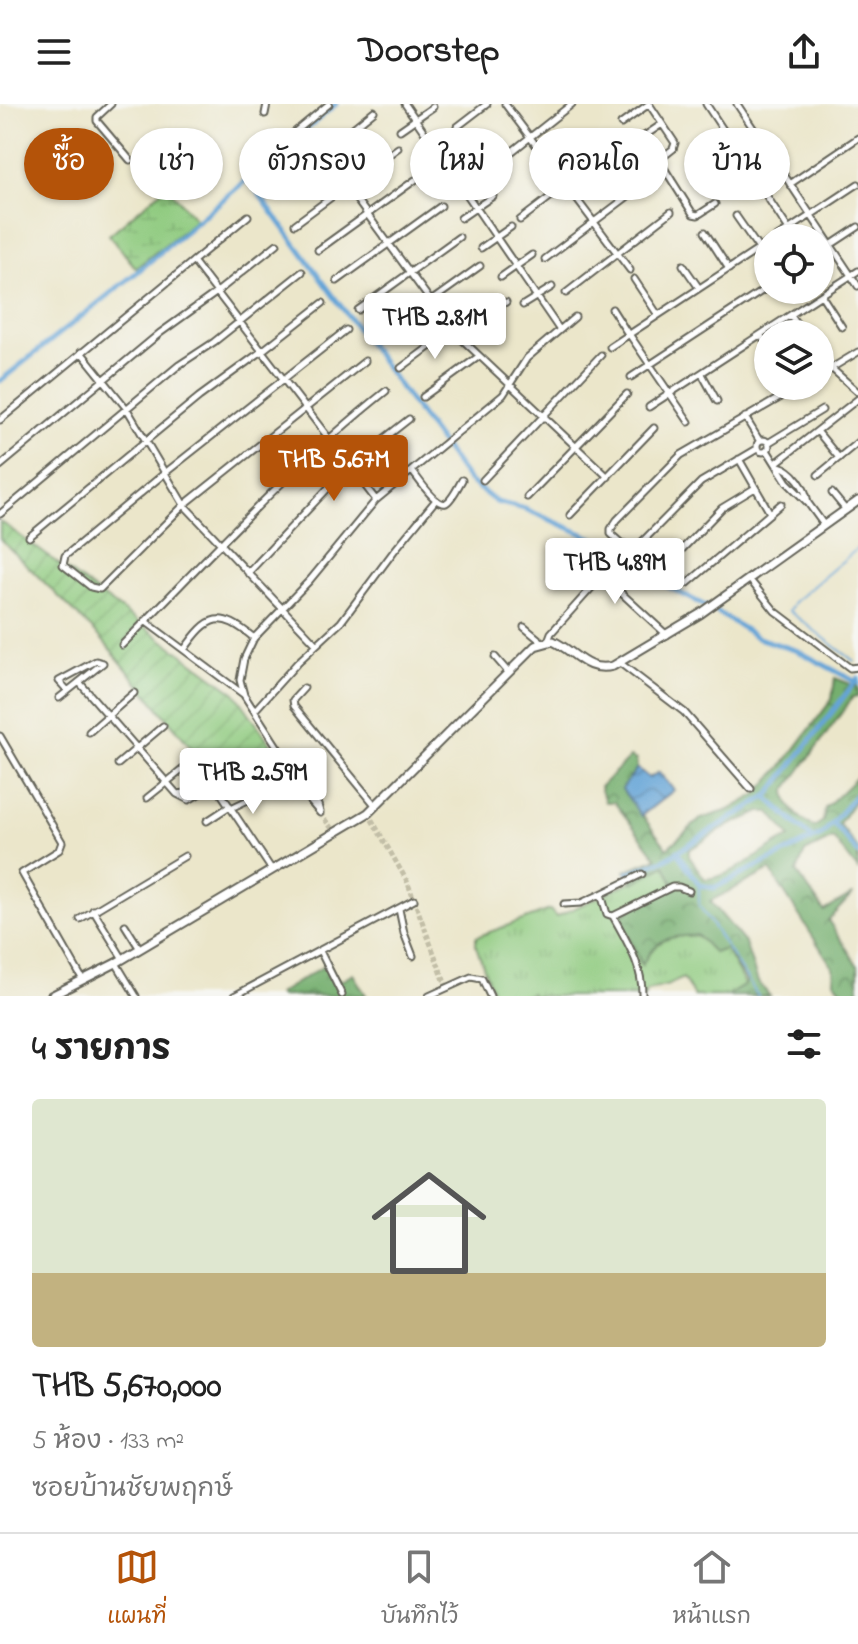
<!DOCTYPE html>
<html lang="th">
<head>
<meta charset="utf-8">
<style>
  body { margin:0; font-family:"Indie Flower","Playpen Sans Thai",sans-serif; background:#f6f6f6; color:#222; height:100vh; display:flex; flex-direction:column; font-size:30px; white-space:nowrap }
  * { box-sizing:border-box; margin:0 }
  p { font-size:26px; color:#767676 }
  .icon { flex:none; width:44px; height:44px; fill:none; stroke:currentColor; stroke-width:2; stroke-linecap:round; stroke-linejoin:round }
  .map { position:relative; height:892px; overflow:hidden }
  .sheet { display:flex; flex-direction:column; background:#fff; flex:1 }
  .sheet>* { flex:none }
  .banner { position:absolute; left:24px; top:24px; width:810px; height:72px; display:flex; gap:16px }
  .fabs { position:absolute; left:754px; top:120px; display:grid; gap:16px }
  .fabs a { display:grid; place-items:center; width:80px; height:80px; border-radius:50%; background:#fff; box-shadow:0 2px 6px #0004; font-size:40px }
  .price { position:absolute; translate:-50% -68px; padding:0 18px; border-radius:8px; background:#fff; color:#222; font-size:26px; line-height:52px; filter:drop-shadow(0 2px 4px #0008) }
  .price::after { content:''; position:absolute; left:50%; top:48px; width:24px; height:18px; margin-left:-12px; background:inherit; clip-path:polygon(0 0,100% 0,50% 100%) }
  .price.current { background:#b45309; color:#fff }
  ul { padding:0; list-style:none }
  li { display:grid; align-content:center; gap:16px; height:424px; padding:0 32px }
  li+li { border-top:2px solid #e0e0e0 }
  li span { display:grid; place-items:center; height:248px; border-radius:8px; color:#555 }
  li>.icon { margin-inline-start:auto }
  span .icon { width:144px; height:144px; fill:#fffc; stroke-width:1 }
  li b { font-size:34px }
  h2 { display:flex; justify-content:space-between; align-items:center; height:96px; padding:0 32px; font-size:34px }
  .tag { padding:0 28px; border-radius:36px; background:#fff; box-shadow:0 2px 6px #0004; font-size:28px; line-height:72px }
  .tag.current { background:#b45309; color:#fff }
  header { display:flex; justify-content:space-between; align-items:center; height:104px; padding:0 32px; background:#fff; font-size:36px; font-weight:700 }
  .dock { display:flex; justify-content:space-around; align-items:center; height:112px; border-top:2px solid #e0e0e0; background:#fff; font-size:22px; color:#767676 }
  .dock a { display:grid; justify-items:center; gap:4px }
  .dock .current { color:#b45309 }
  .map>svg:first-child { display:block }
  .grass { fill:url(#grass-tufts); stroke:#56744e; stroke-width:2 }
  .forest { fill:url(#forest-crowns); stroke:#486645; stroke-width:2; fill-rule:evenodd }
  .wetland { fill:url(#wetland-marsh); stroke:#56744e; stroke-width:2 }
  .garden { fill:url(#garden-furrows); stroke:#56744e; stroke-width:2 }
  .water { fill:url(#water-waves); stroke:#40607a; stroke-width:2 }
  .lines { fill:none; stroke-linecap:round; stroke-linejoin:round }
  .stream { stroke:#65a4d7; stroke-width:2 }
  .canal { stroke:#65a4d7; stroke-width:5 }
  .street-tunnel { stroke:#c2bea7; stroke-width:5; stroke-dasharray:5 2.5; stroke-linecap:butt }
  .street-casing { stroke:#646359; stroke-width:9 }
  .secondary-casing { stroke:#646359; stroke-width:11 }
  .street { stroke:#fff; stroke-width:5 }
  .secondary { stroke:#fff; stroke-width:7 }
</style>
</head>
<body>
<header><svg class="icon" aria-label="menu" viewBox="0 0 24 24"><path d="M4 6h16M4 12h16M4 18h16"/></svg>Doorstep<svg class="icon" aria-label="share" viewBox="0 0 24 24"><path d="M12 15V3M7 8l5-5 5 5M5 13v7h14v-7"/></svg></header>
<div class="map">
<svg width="858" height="892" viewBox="0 0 858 892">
  <defs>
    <pattern id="grass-tufts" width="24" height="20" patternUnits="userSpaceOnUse" patternTransform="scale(2)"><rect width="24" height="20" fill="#90cb80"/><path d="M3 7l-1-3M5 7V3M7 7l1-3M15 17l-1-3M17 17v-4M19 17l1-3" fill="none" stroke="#7cae6e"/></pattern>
    <pattern id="forest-crowns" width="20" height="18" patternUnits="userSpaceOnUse" patternTransform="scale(2)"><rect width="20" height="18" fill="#74af6e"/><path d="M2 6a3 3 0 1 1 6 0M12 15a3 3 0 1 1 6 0" fill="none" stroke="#5e8e5a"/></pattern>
    <pattern id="wetland-marsh" width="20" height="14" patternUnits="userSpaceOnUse" patternTransform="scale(2)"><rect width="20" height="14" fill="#90cb80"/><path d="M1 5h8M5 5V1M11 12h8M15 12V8" fill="none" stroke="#7cae6e"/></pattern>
    <pattern id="garden-furrows" width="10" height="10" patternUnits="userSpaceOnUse" patternTransform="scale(2)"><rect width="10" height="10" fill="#90cb80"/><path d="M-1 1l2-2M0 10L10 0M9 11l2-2" fill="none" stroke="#7cae6e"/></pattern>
    <pattern id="water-waves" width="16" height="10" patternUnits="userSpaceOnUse" patternTransform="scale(2)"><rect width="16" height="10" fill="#65a4d7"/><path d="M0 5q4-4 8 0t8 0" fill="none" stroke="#5285ae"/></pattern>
  </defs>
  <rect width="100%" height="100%" fill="#f6f6f2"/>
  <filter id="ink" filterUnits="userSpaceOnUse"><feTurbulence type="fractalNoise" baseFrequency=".0125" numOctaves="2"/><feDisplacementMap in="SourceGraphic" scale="16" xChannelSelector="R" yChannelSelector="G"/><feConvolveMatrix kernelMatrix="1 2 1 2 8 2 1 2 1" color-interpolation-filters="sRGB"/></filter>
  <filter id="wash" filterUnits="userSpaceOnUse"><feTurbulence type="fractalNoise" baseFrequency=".006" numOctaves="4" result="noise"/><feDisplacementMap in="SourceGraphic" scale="32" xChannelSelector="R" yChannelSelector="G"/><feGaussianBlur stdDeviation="1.8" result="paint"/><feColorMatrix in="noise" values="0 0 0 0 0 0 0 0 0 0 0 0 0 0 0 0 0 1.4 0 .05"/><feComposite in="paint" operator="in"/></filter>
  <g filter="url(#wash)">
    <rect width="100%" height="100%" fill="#ebe6ca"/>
    <path class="grass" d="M666,761L673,780L668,788L637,801L620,813L641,860C662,833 662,833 697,831L714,849L725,844L745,881L727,892H694L683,874L669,881L646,887L645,892H532L531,889L524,892H494L476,842V833L550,806L556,813Z"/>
    <path class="forest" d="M835,574L858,583V592L853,593L786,686C786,703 800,715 814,723L823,717L825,704L858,672V692L839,720L858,745V766L833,734L805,748L797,768L824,807L853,790L828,816L858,862V892H847L834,877L833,864L770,766L710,797L745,839L758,878L770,892H727L745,881L746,877L725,845L714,849L697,831C667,833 657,833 642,861L620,813L637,801L668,788L673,779L665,761L633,779L625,767L657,754L614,698H605L600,683L630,653L636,656L637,664L622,685L667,744L701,715L729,706L757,690L782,662L832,595ZM761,708H770L790,733C762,746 736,772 705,775L689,752V746L728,722Z
      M324,862L341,877L353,870L366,891L279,892L278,890Z"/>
    <path class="wetland" d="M167,82L196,116L136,164L109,131Z"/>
    <path class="garden" d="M0,417L235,589L277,649L223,682L100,533L0,435Z"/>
    <path class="water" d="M637,664L649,674L659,668L674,686L641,712L622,685Z"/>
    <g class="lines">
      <path class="stream" d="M854,557L789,507L794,498L858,444
        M699,780V801L758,892"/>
      <path class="canal" d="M248,75L468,376L496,398L525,405L595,435L651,474L717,508L758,534L798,547L858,579
        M0,277L136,169L336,0
        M766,693L813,735
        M833,719L858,749
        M677,748L700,781L714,784L823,730L858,688
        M628,769L664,756L769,691L858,574"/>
    </g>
  </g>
  <g filter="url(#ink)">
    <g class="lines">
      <path class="street-tunnel" d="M320,709L333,726
        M368,709L407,777L447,884"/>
      <defs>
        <path id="street" d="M111,0L97,13V17L130,56
          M405,0L559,225
          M505,0L630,166
          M649,0L675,39L673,45L659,56L693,110L698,111L715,100
          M706,0L789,126
          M737,0L858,182
          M265,10L267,0
          M621,20L649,0
          M457,23L487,0
          M400,26L433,3
          M634,39L662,20
          M273,46L329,0
          M323,50L452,226L608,373
          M421,55L453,32
          M642,55H659
          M486,68L572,0
          M286,78L374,7
          M790,80L858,34
          M442,83L472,62
          M736,112L759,145
          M461,114L493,92
          M520,116L621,39
          M295,120L398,44
          M705,128L729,165
          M776,134L858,80
          M481,144L511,123
          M318,146L415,76
          M820,148L858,123
          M545,155L664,65
          M193,157L376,396
          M683,161L699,184
          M501,173L532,151
          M634,175L658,211
          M337,177L441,102
          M566,189L671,108
          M822,192L842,223
          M523,201L552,183
          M612,205L628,230
          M358,206L459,133
          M791,212L804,230
          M346,226L165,369L65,452L63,461L91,483L100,485L184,401L365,257
          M629,230L689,318
          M761,232L768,242
          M378,235L480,162
          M610,243L768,139
          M81,248L127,305L184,401L316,540
          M401,264L452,226L506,198
          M831,264L858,288
          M702,270L717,297
          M820,271L858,248
          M631,273L768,183
          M423,293L478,253
          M649,303L858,167
          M745,313L759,336
          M0,316L248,112
          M817,327L839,354
          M757 342a6 6 0 1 1 12 0a6 6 0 1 1-12 0Z
          M768,339L822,306
          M757,345L701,378L637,443L621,439L611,430V425L617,416L681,351L800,282
          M767,346L787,378L808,399L824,421
          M739,355L770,409
          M776,359L858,295
          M0,362L160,229L217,188L277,140
          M779,362C794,366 806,384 808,399
          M412,367C418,374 436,403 446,399C452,396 459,381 462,376
          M818,371L858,338
          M483,376L601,251
          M755,384L722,404L664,464V468L682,480L688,479L781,400
          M832,389L846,406
          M527,393L627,290
          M0,410L179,261L214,238L302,168
          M570,411L654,324
          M29,433L199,293L262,247L323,199
          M582,453L667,531
          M248,469L349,362L409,315
          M750,476L775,507L850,564L858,563
          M145,517L243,590
          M524,523L542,538
          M548,537L551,529L603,471
          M122,541C209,453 289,364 386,287
          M184,546C209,510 220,506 254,534
          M495,553L508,568
          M620,559L684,608L751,685
          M79,578L177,690L189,696L215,680
          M304,584L293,596L294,602L375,701
          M59,594L103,559L96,557L59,577L68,587
          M255,606L298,558L341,518L394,447L435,397
          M89,628L134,589
          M0,632L62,738L59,746L22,769L83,876
          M118,660L163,622
          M304,684L318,701L320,708
          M177,690L185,689L210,673L272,766
          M147,694L192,658
          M231,704L290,676
          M320,709L304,690V684L244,591L240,576L244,555L254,534L310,476L376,396L503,291L527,254L575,213
          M207,717L230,702
          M564,800L581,799L601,790
          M399,805L404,829L413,852
          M93,806L123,855
          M613,812L672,783H679L689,787
          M80,815L185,752
          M125,821L140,845
          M320,847L342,891
          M116,859L136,892
          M234,892L414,796
          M429,892L471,873L482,875L490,892
          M642,892C643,862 627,838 613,812L607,810L601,790L642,770"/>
        <path id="secondary" d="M51,892L116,859L368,709L535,542L553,537C575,547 586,569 613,562L700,510L858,397"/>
      </defs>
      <use href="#street" class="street-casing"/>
      <use href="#secondary" class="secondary-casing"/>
      <use href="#street" class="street"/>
      <use href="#secondary" class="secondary"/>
    </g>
  </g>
</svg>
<div class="fabs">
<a><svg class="icon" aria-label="locate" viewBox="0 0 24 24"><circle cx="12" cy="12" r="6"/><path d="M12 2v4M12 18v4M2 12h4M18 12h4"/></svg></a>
<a><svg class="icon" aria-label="layers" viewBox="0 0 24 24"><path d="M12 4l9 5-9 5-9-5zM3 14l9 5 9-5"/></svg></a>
</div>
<b class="price" style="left:435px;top:257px">THB 2.81M</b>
<b class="price current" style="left:334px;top:399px">THB 5.67M</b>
<b class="price" style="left:615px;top:502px">THB 4.89M</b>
<b class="price" style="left:253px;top:712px">THB 2.59M</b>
<div class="banner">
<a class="tag current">ซื้อ</a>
<a class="tag">เช่า</a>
<a class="tag">ตัวกรอง</a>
<a class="tag">ใหม่</a>
<a class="tag">คอนโด</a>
<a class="tag">บ้าน</a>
</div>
</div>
<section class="sheet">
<h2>4 รายการ<svg class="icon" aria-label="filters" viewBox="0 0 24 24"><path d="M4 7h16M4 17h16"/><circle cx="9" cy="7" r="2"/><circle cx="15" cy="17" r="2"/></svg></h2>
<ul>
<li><span style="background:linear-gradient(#dfe7d0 70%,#c2b280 0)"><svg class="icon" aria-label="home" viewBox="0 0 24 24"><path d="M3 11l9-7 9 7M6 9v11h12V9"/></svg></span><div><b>THB 5,670,000</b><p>5 ห้อง · 133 m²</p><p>ซอยบ้านชัยพฤกษ์</p></div></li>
</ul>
</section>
<nav class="dock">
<a class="current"><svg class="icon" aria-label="map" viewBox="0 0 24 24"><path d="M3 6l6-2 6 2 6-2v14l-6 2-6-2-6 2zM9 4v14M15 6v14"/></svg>แผนที่</a>
<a><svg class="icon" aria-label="saved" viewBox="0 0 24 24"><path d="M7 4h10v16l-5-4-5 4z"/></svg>บันทึกไว้</a>
<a><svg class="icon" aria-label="home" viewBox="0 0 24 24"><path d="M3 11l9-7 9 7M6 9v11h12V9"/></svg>หน้าแรก</a>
</nav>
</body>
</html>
